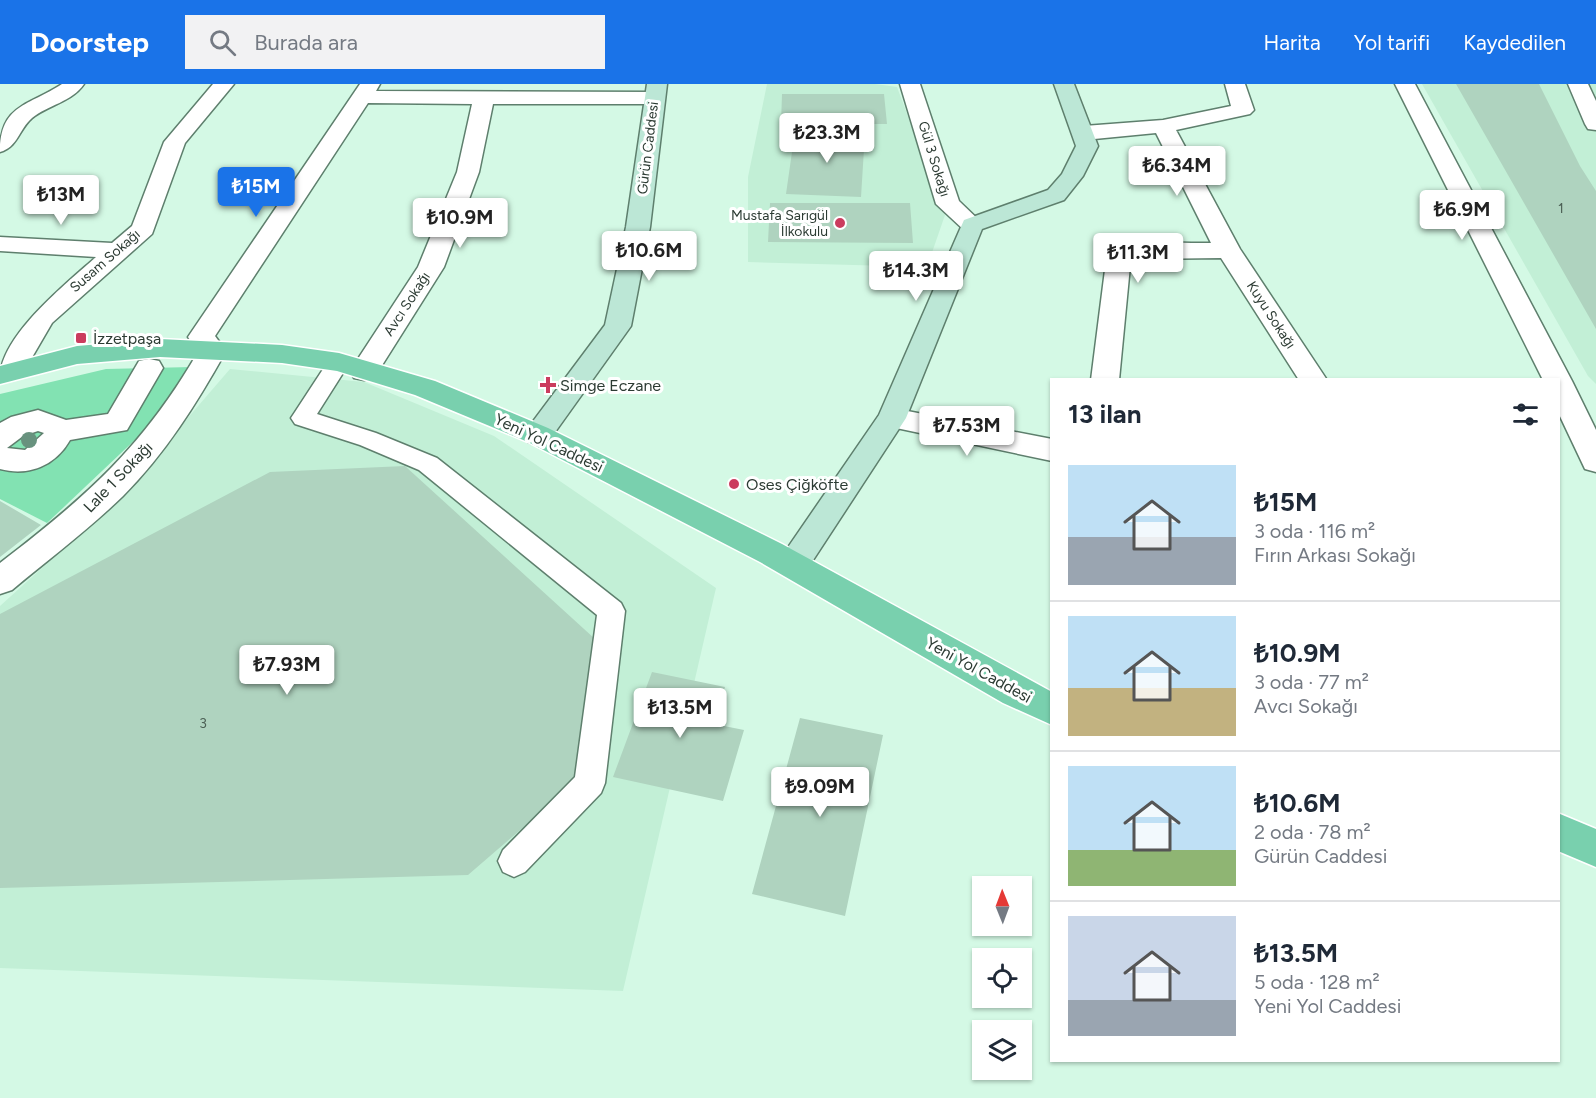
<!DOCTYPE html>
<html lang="tr">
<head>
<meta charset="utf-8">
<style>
  body { margin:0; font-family:Figtree,sans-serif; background:#f2f2f3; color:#1f2937; height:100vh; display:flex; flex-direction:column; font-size:22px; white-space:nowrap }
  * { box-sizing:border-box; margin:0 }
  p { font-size:20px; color:#747a83 }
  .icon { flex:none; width:33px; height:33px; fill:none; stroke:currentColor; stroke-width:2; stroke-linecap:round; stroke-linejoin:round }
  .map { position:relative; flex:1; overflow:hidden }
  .details { position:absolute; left:1050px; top:294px; width:510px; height:684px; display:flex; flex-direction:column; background:#fff; border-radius:0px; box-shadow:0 2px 4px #0004 }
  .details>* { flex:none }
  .needle { width:39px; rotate:359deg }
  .fabs { position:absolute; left:972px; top:792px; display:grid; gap:12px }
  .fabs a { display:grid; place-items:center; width:60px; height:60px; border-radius:0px; background:#fff; box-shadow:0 2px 4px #0004; font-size:30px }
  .price { position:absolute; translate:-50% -51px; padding:0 14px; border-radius:6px; background:#fff; color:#222; font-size:20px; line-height:39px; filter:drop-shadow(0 2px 3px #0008) }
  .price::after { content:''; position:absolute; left:50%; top:36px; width:18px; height:14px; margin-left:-9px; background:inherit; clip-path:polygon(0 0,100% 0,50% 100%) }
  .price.selected { background:#1a73e8; color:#fff }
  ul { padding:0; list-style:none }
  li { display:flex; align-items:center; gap:18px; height:150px; padding:0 18px }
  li+li { border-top:2px solid #e0e1e3 }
  li span { display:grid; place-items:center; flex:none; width:168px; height:120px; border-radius:0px; color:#555 }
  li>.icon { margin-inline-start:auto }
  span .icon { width:72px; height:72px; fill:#fffc; stroke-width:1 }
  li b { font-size:26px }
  h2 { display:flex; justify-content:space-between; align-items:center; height:72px; padding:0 18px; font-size:26px }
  header { display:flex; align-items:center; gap:36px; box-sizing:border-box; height:84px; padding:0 30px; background:#1a73e8; color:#fff }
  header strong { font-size:28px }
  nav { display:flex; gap:33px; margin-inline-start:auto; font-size:21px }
  .search { width:420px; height:54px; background:#f2f2f3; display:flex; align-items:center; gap:15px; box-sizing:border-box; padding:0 21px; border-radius:0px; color:#747a83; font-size:22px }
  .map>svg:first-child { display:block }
  .built { fill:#c2efd6 }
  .green { fill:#82e2b2 }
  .building { fill:#afd3bf }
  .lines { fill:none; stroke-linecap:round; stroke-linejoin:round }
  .lane-casing { stroke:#5e7f6d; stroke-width:3 }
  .street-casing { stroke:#5e7f6d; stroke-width:3 }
  .secondary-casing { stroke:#5e7f6d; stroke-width:3 }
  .primary-casing { stroke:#fff; stroke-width:3 }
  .lane { fill:#fff; fill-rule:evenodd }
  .street { fill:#fff; fill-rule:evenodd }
  .secondary { fill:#bce7d6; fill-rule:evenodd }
  .primary { fill:#79d0ae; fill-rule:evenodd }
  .tree { fill:#68927e }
  .poi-dot { fill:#cb3c5e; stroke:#fff; stroke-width:2 }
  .labels { text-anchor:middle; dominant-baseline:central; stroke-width:6; stroke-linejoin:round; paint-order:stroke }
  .far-street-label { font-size:14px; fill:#2c3b33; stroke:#fff }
  .number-label { font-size:14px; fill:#4d6156 }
  .far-poi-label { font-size:14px; fill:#2c3b33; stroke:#fff; text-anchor:end }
  .poi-label { font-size:16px; fill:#2c3b33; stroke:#fff; text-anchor:start }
  .street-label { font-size:16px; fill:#2c3b33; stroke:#fff }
</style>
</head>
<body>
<header>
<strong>Doorstep</strong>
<div class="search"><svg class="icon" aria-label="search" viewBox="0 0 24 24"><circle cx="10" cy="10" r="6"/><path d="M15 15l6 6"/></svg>Burada ara</div>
<nav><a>Harita</a><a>Yol tarifi</a><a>Kaydedilen</a></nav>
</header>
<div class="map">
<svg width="1596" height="1014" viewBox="0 0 1596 1014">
  <rect width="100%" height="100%" fill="#d4f9e5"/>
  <path class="built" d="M767,0H875L897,3L945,131L927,183L748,178V93Z
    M1422,0H1596V300L1588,292Z
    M230,285L364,298L494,352L716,504L623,907L0,884V522L117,416Z"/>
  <path class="green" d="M192,283L157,335L47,439L0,415V310L106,285Z"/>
  <path class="building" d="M1456,0H1539L1580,82L1596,107V245Z
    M782,10H884L887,40H781Z
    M795,47L865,49L861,113L786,110Z
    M770,119H910L913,159L768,158Z
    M405,382L595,555L577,697L468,791L0,804V530L270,388Z
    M0,417L41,441L0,473Z
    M652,588L725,603L714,640L744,646L723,717L613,693Z
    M800,634L883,651L845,832L752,810Z"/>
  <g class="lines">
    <defs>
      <path id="lane" d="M339,270L347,273L350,278L317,330L376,349L437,374L621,519L625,527L605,699L601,709L525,788L514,793L503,788L498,777L503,766L575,693L597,531L419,386L360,361L295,340L291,334L295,328L331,273Z"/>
      <path id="street" d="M62,0H84C72,18 48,21 32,34C19,45 18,63 0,68C0,20 29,22 62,0Z
        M213,0H234L185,59L152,150L52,239L20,294L10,296L0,294C0,252 67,199 96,173L0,167V153L112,159L132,142L164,58Z
        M360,0H380L376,7L653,8L660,10L663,14L660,18L653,20H493L479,88L444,183L374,294L364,296L354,294L350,287L418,183L457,88L472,20L368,19L215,252L226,267C197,319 165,370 123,412C88,446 49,475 12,506L0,510V479C86,413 143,363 198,268L188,253Z
        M900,0H920L959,117L984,141L980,146L972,148L964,146L936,120Z
        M1225,0H1245L1254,26L1250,30L1176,46L1240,165L1327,296H1299L1221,174L1142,175L1130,182L1119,296H1091L1106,178C1123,153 1183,160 1211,159L1156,49L1084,56L1076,54L1073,49L1076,44L1084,42L1163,36L1231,22Z
        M1395,0H1415L1572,297L1596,346V388L1585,385L1558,328V296H1543Z
        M1568,0H1588L1596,17V46L1588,45L1585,40Z
        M149,275L159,277L163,284L127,346L70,356C56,381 29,393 0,385V339L11,333L38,326L66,336L108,330L139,277ZM38,347L44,349L25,366L7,364L23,352Z
        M892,324L1052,355V377L882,341L878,334L882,327Z"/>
      <path id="secondary" d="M647,0H667L650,143L631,242L548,358L538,361L528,358L523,351L528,344L605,241L626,143Z
        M1054,0H1074L1098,62L1083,92L1064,116L982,145L906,334L804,490L793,494L782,490L777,481L782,472L879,331L964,136L1048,106L1062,90L1076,62Z"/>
      <path id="primary" d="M160,255L282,261L339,269L435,297L548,344L782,460L1052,608V641L1003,619L760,478L528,358L415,311L337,287L282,279L160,273L77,280L0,300V282L77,262Z
        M1560,730L1596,745V783L1558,767Z"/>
    </defs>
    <use href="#lane" class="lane-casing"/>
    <use href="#street" class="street-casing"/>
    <use href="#secondary" class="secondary-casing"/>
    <use href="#primary" class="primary-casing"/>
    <use href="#lane" class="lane"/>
    <use href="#street" class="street"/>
    <use href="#secondary" class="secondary"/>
    <use href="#primary" class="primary"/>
  </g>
  <circle class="tree" cx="29" cy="356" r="8"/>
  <g class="poi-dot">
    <circle cx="840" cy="139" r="6"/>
    <rect x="75" y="248" width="12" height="12" rx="3"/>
    <path d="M545 292h6v6h6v6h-6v6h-6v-6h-6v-6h6z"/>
    <circle cx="734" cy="400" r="6"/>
  </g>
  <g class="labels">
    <g class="far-street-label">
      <text transform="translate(648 64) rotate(-83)">Gürün Caddesi</text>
      <text transform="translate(934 75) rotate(73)">Gül 3 Sokağı</text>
      <text transform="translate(105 177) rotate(-41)">Susam Sokağı</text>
      <text transform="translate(407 220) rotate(-57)">Avcı Sokağı</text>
      <text transform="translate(1271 231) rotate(57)">Kuyu Sokağı</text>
    </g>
    <g class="number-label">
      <text x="1561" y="124">1</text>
      <text x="203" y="639">3</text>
    </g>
    <g class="far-poi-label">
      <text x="828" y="131">Mustafa Sarıgül<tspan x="828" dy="16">İlkokulu</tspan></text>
    </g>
    <g class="poi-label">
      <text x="93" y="254">İzzetpaşa</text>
      <text x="560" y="301">Simge Eczane</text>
      <text x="746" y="400">Oses Çiğköfte</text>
    </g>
    <g class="street-label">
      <text transform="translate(549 359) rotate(25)">Yeni Yol Caddesi</text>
      <text transform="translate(118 393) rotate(-46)">Lale 1 Sokağı</text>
      <text transform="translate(979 586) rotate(29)">Yeni Yol Caddesi</text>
    </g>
  </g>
</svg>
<div class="fabs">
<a><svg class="needle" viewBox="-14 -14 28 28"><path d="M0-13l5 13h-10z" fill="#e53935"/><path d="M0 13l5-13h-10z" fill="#747a83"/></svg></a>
<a><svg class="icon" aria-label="locate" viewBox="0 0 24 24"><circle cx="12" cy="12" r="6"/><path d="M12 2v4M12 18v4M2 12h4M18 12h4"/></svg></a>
<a><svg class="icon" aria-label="layers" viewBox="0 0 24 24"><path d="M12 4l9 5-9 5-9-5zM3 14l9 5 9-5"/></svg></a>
</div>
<b class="price" style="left:827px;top:80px">₺23.3M</b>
<b class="price" style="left:1177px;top:113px">₺6.34M</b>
<b class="price selected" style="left:256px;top:134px">₺15M</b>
<b class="price" style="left:61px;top:142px">₺13M</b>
<b class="price" style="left:1462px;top:157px">₺6.9M</b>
<b class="price" style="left:460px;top:165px">₺10.9M</b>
<b class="price" style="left:649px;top:198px">₺10.6M</b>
<b class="price" style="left:1138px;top:200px">₺11.3M</b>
<b class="price" style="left:916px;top:218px">₺14.3M</b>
<b class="price" style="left:967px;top:373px">₺7.53M</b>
<b class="price" style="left:287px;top:612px">₺7.93M</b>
<b class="price" style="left:680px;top:655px">₺13.5M</b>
<b class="price" style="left:820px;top:734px">₺9.09M</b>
<section class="details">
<h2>13 ilan<svg class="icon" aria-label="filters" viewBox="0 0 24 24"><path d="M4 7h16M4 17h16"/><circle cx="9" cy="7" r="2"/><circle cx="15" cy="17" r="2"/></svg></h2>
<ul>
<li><span style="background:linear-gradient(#bfe0f5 60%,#9aa5b1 0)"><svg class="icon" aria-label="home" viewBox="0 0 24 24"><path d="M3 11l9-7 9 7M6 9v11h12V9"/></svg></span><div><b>₺15M</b><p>3 oda · 116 m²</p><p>Fırın Arkası Sokağı</p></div></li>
<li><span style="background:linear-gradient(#bfe0f5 60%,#c2b280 0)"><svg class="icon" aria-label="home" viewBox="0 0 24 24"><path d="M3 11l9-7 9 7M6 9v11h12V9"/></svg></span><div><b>₺10.9M</b><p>3 oda · 77 m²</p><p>Avcı Sokağı</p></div></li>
<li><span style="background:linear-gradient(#bfe0f5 70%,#8fb573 0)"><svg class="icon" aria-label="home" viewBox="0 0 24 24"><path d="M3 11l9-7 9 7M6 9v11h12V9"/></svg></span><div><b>₺10.6M</b><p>2 oda · 78 m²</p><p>Gürün Caddesi</p></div></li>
<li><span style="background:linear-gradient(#c9d6e8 70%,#9aa5b1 0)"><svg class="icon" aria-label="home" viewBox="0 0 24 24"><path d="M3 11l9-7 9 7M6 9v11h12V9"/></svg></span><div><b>₺13.5M</b><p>5 oda · 128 m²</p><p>Yeni Yol Caddesi</p></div></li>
</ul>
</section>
</div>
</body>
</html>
